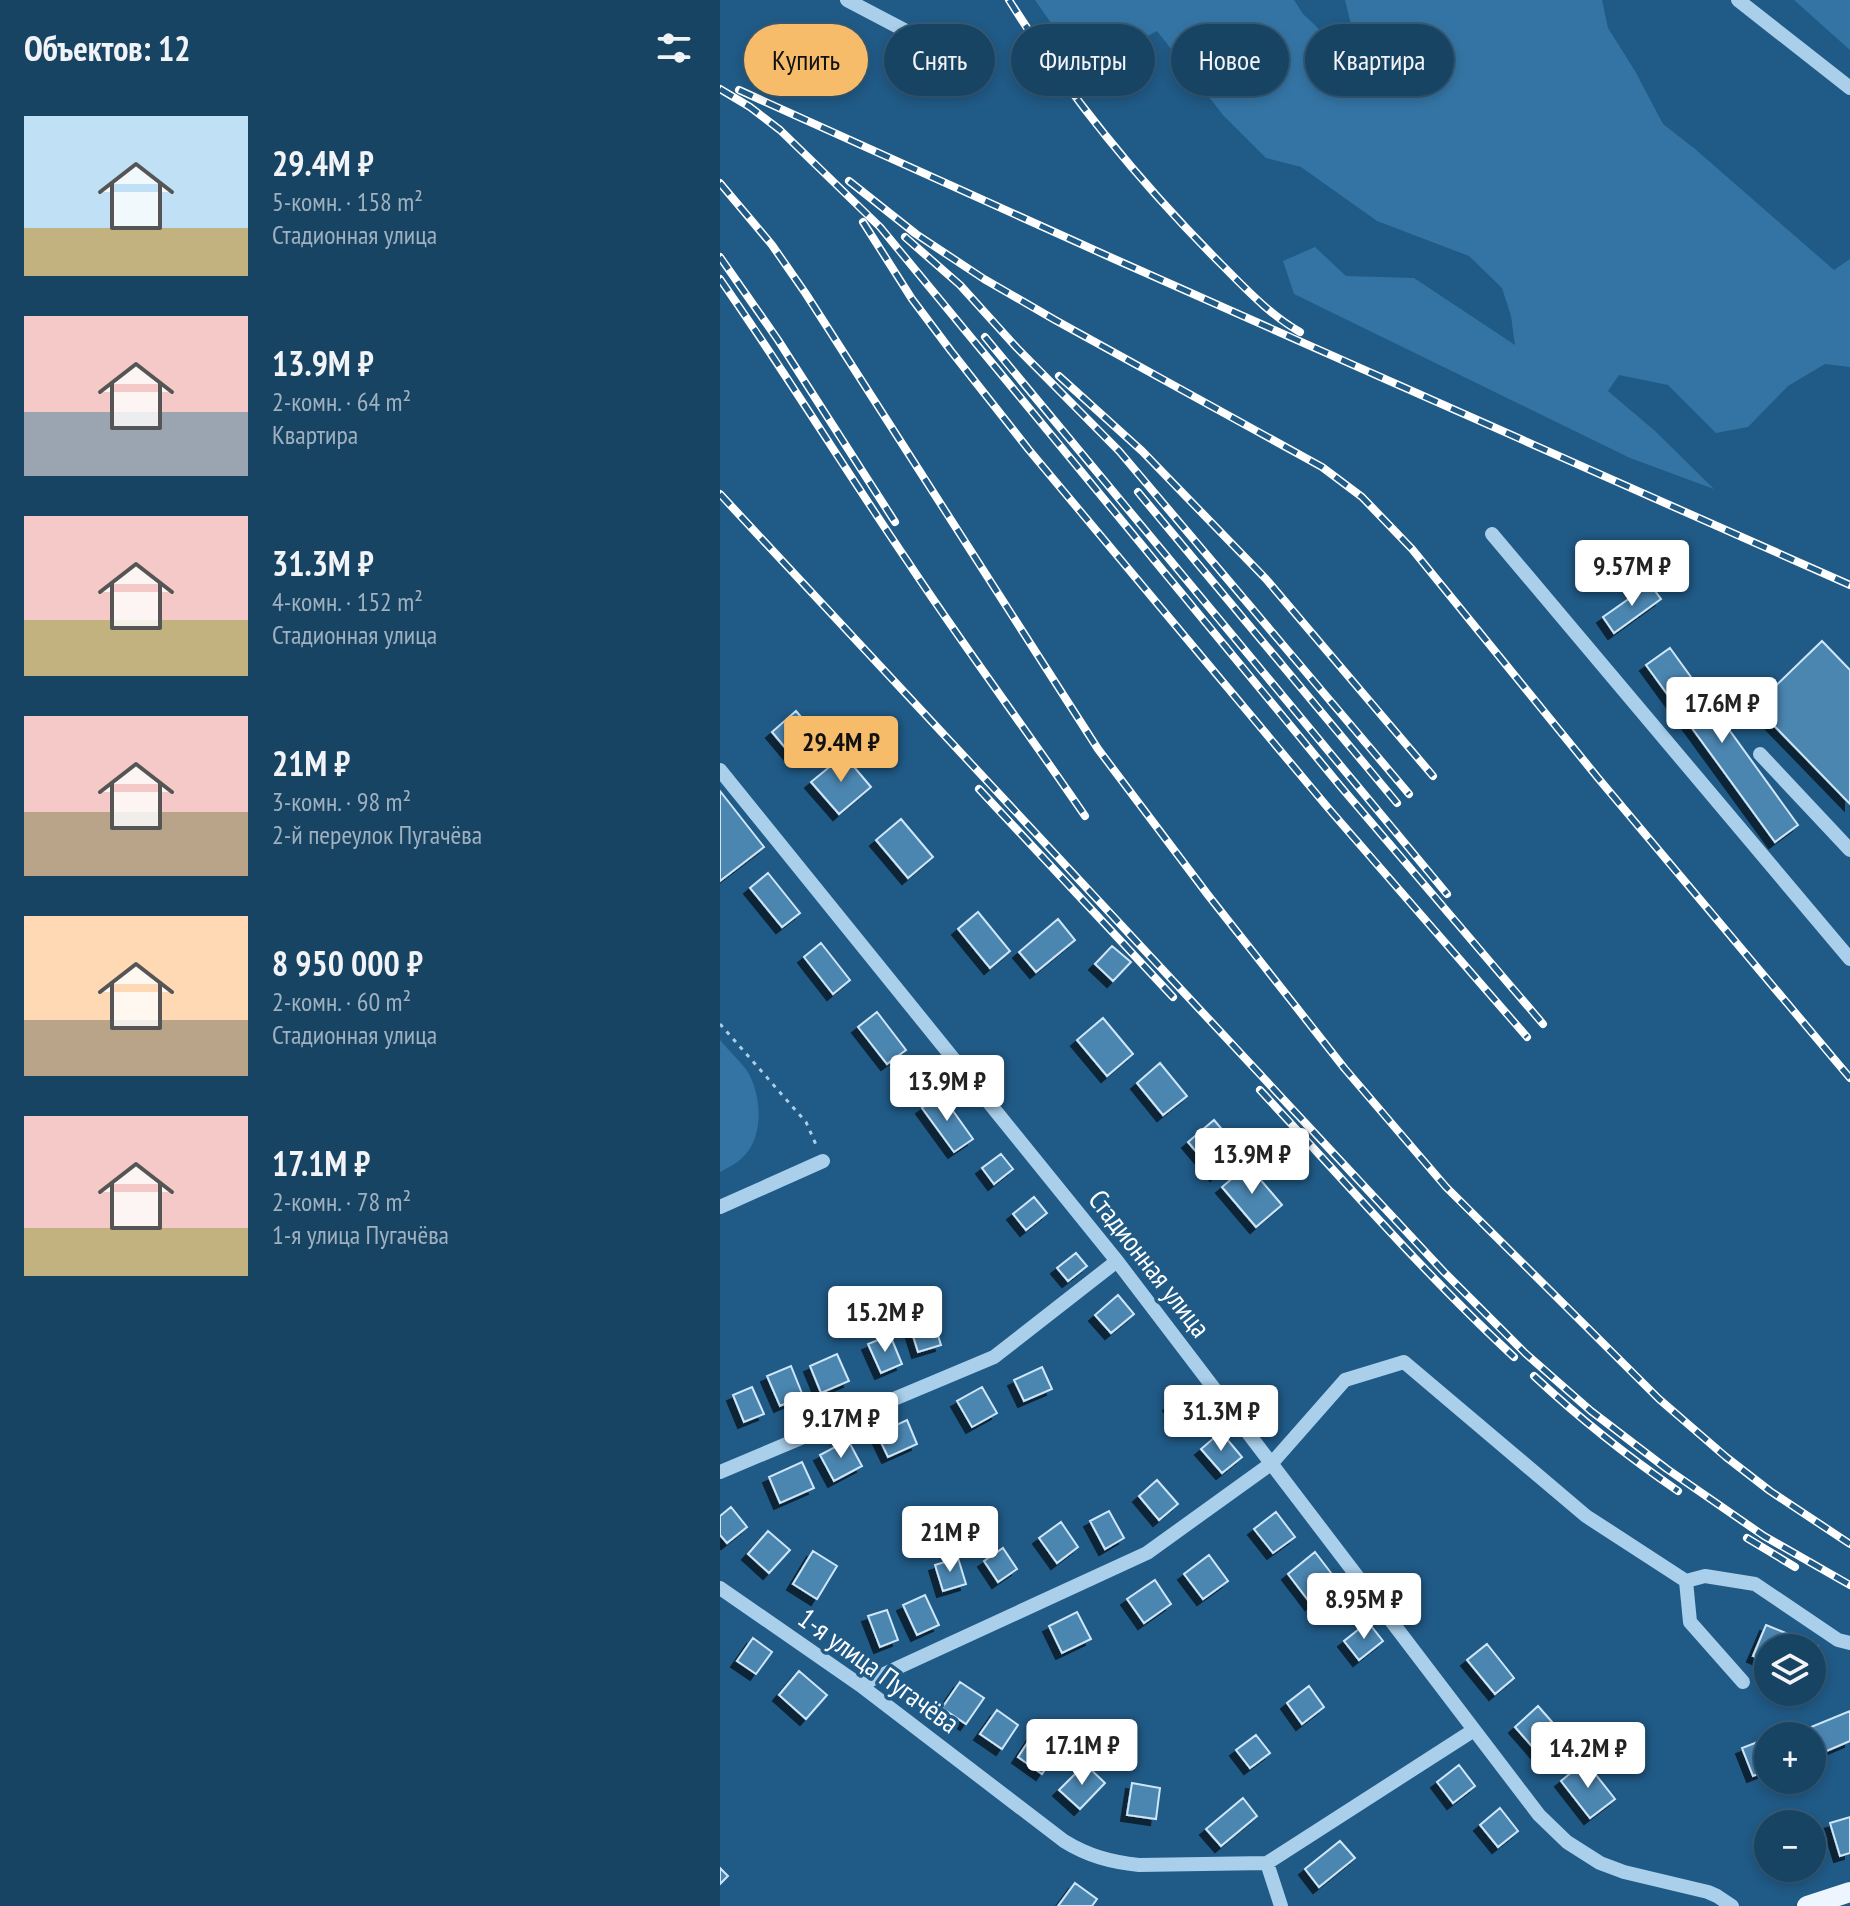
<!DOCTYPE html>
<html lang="ru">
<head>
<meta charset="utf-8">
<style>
  body { margin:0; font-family:"PT Sans Narrow",sans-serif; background:#214b6a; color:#f1f3f6; height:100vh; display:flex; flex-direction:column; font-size:30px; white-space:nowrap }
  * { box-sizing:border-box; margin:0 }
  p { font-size:26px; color:#9fb0bf }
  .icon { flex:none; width:44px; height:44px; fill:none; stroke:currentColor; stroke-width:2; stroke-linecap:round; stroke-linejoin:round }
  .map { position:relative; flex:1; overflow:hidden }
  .sheet { display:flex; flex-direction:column; background:#184464; width:720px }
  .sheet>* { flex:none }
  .top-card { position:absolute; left:24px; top:24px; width:760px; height:72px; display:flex; gap:16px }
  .buttons { position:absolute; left:1034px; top:1634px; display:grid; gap:16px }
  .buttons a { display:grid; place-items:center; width:72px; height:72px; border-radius:50%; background:#184464; box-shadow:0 4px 12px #0003,0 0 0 2px #365c78; font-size:40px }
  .price { position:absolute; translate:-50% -68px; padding:0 18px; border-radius:8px; background:#fff; color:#222; font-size:26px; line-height:52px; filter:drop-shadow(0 2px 4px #0008) }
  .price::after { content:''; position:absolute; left:50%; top:48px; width:24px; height:18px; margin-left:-12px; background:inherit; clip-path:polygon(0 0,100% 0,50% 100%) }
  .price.current { background:#f7bc6a; color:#111 }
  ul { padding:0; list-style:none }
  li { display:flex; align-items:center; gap:24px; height:200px; padding:0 24px }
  li span { display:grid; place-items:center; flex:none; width:224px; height:160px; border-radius:0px; color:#555 }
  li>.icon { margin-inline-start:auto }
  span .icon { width:96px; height:96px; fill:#fffc; stroke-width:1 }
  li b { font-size:34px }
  h2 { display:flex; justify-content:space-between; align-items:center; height:96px; padding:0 24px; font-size:34px }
  .chip { padding:0 28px; border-radius:36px; background:#184464; box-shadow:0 4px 12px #0003,0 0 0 2px #365c78; font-size:28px; line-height:72px }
  .chip.current { background:#f7bc6a; color:#111 }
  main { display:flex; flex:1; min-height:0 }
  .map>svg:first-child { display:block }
  .green { fill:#3474a4 }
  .building { fill:#4c86b1; stroke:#cee6f7; stroke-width:2; filter:url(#shadow) }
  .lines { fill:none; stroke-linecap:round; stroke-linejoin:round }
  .path { stroke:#a9cfea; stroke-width:3; stroke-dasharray:4 6; stroke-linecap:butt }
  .minor { stroke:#a9cfea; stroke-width:14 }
  .major { stroke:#edf6fe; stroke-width:20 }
  .rail-casing { stroke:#fff; stroke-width:8 }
  .rail { stroke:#205a86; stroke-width:5; stroke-dasharray:15; stroke-linecap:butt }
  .labels { text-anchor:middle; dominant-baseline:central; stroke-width:7; stroke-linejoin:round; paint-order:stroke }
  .street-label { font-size:28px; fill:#fff; stroke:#205a86 }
</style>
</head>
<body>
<main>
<section class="sheet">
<h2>Объектов: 12<svg class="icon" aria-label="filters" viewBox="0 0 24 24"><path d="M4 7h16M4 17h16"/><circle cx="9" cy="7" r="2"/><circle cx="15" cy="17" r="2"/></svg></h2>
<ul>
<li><span style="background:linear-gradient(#bfe0f5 70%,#c2b280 0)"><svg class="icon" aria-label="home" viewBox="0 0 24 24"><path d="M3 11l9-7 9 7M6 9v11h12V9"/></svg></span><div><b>29.4M ₽</b><p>5-комн. · 158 m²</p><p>Стадионная улица</p></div></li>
<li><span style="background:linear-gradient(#f6c9c9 60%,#9aa5b1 0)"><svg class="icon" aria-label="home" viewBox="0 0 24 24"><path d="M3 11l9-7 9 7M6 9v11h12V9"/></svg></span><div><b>13.9M ₽</b><p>2-комн. · 64 m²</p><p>Квартира</p></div></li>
<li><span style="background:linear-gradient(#f6c9c9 65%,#c2b280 0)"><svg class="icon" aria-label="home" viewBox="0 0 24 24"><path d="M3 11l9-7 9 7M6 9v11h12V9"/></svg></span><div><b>31.3M ₽</b><p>4-комн. · 152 m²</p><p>Стадионная улица</p></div></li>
<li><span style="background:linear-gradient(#f6c9c9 60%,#b9a48a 0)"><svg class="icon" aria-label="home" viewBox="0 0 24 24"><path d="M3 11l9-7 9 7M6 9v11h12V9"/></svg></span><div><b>21M ₽</b><p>3-комн. · 98 m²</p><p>2-й переулок Пугачёва</p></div></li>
<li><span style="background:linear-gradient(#ffd9b3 65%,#b9a48a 0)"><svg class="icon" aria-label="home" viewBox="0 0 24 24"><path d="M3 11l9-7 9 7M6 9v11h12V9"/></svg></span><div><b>8 950 000 ₽</b><p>2-комн. · 60 m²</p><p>Стадионная улица</p></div></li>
<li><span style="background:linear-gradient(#f6c9c9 70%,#c2b280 0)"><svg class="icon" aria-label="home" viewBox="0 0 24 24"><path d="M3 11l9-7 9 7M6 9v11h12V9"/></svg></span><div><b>17.1M ₽</b><p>2-комн. · 78 m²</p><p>1-я улица Пугачёва</p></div></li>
</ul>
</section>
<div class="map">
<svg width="1130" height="1906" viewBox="0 0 1130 1906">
  <defs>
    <filter id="shadow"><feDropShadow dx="-6" dy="6" stdDeviation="0" flood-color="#0009"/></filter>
  </defs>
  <rect width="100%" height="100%" fill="#205a86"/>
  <path class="green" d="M315,0H574L583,14L614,43L634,37L625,0H882L888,28L915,71L943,124L975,149L1114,270L1130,259V367L1105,364L1068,386L1028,427L996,433L948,385L899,375L888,391L935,431L994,489L910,458L574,294L563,261L595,247L626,276L694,278L795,345L791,316L782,288L749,256L657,221L581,167L546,158L503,115L437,31L403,49L369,78Z
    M1074,0H1130V50Z
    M0,1040C8,1050 18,1059 26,1069C42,1093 45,1138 22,1158C16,1164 7,1168 0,1172Z"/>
  <path class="building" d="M930,584L941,599L894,633L883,617Z
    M1102,641L1130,670V804L1035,706Z
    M950,648L1078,825L1055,842L926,665Z
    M76,711L97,736L73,757L52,732Z
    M124,755L151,787L119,814L91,782Z
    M0,791L44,847L0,881Z
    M181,819L213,857L188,878L156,840Z
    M48,873L80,913L62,927L30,888Z
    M258,912L290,951L270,968L238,929Z
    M338,919L355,940L316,972L299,952Z
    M101,943L130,980L113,994L84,957Z
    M392,946L411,962L393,981L375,964Z
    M157,1012L186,1050L167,1064L138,1027Z
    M383,1018L413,1054L387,1076L357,1040Z
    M440,1063L467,1096L443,1115L417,1083Z
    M221,1094L253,1139L234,1152L202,1108Z
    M494,1120L522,1153L496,1175L468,1142Z
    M281,1154L293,1169L274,1184L262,1168Z
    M528,1165L562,1205L536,1227L502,1187Z
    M314,1197L327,1213L306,1230L293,1214Z
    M356,1253L367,1266L348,1281L337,1268Z
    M398,1295L414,1314L391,1333L375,1315Z
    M212,1316L221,1345L198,1352L189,1323Z
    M170,1335L182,1364L161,1373L148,1344Z
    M117,1354L129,1381L101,1393L90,1366Z
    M71,1366L83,1396L60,1406L47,1376Z
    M322,1367L332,1389L304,1401L294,1380Z
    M32,1387L44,1414L24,1422L13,1395Z
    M262,1387L277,1413L252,1427L237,1401Z
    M467,1390L486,1413L468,1428L449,1405Z
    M187,1420L197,1444L168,1457L157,1434Z
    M501,1432L522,1457L502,1473L481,1449Z
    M128,1440L142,1466L114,1481L100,1455Z
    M82,1462L94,1488L60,1503L49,1477Z
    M437,1480L458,1504L439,1520L419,1496Z
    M11,1507L27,1527L7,1543L0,1535V1516Z
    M389,1511L404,1538L385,1549L370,1521Z
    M556,1512L575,1537L553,1553L534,1529Z
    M341,1522L358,1547L337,1563L319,1538Z
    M48,1531L70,1550L49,1573L28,1554Z
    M283,1548L297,1569L278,1582L264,1561Z
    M93,1551L117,1566L97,1599L73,1584Z
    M595,1552L618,1582L591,1604L568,1574Z
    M489,1555L508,1581L483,1599L464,1574Z
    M238,1558L246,1584L223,1591L215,1565Z
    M435,1580L451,1604L424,1623L407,1599Z
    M205,1595L219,1625L197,1635L183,1605Z
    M167,1610L178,1640L160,1647L148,1616Z
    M357,1612L371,1639L342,1653L329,1626Z
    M648,1622L663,1641L639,1660L624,1641Z
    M1046,1625L1098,1646L1092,1660V1648H1048V1662L1033,1656Z
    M33,1638L52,1652L36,1674L17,1661Z
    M767,1644L794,1678L775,1694L747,1660Z
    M79,1671L107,1695L86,1719L59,1695Z
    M240,1682L264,1698L246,1724L222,1708Z
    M589,1686L604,1707L582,1724L567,1703Z
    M818,1706L847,1739L823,1759L795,1727Z
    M277,1710L298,1725L282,1749L260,1734Z
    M1130,1711V1741L1102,1753L1091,1727Z
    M314,1733L338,1750L322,1774L298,1757Z
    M536,1735L550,1753L530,1768L516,1750Z
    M1048,1738V1770L1033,1776L1022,1748Z
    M865,1761L895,1799L870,1818L841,1781Z
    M365,1764L385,1783L360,1809L339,1790Z
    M739,1765L755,1786L733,1803L717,1782Z
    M412,1783L440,1788L436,1819L407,1815Z
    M523,1798L537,1816L501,1846L486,1829Z
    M780,1808L798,1831L778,1847L760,1825Z
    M1130,1817V1853L1120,1856L1110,1823Z
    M620,1841L635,1858L599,1887L585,1869Z
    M0,1868L8,1876L0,1884Z
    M355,1883L377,1899L372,1906H338Z"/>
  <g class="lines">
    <path class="path" d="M0,1024L86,1122L97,1147"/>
    <path class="minor" d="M127,0L188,32
      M1018,0L1130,88
      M772,534L1130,959
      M1040,754L1130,850
      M0,770L397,1261L819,1815L847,1842L880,1863L904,1872L988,1892L997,1896L1012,1906
      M0,1207L103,1161
      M0,1472L274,1357L397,1261
      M0,1588L140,1685L344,1841C368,1856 391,1862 419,1865L547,1863L754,1730
      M1023,1682L970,1622L966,1581L985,1576L1035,1584L1118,1640L1130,1643
      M140,1685L427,1553L552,1463L625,1380L684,1362L866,1516L966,1581
      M547,1863L561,1906"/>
    <path class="major" d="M1087,1906L1130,1892"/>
    <defs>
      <path id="rail" d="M289,0C349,96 422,185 502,265C526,289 550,315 580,332
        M0,89L30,107L60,130L160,227L621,787L823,1024
        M19,90L392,258L1130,585
        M129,181L196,234L264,279L335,320L602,467L642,497L692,549L878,778L1130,1078
        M0,183L52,245L86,294L378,749L488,895L625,1069L726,1187L939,1399L1006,1457L1050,1491L1130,1544
        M143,222L192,299L231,351L309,450L609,809L807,1037
        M185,237L240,285L297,348L399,451L689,794
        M0,257L58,340L175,522
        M0,279C65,372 124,468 188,562C245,648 307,731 365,816
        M265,337L727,894
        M339,376L422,451L546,579L713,776
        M418,492L677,803
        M0,494L724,1272L805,1353L871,1411L947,1469L1044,1536L1130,1585
        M259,789L453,997
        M540,1090C624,1180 704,1274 794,1357
        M814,1376C859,1418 907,1456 958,1491
        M1027,1538L1075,1567"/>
    </defs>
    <use href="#rail" class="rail-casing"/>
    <use href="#rail" class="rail"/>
  </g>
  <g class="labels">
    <g class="street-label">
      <text transform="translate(430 1263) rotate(52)">Стадионная улица</text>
      <text transform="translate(159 1670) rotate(36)">1-я улица Пугачёва</text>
    </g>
  </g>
</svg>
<div class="buttons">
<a><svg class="icon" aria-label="layers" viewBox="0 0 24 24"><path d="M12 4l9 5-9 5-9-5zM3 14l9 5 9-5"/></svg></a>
<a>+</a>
<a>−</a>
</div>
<b class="price" style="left:912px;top:608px">9.57M ₽</b>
<b class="price" style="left:1002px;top:745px">17.6M ₽</b>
<b class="price current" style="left:121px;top:784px">29.4M ₽</b>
<b class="price" style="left:227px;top:1123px">13.9M ₽</b>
<b class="price" style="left:532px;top:1196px">13.9M ₽</b>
<b class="price" style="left:165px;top:1354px">15.2M ₽</b>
<b class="price" style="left:501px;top:1453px">31.3M ₽</b>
<b class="price" style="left:121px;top:1460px">9.17M ₽</b>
<b class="price" style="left:230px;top:1574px">21M ₽</b>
<b class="price" style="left:644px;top:1641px">8.95M ₽</b>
<b class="price" style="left:362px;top:1787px">17.1M ₽</b>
<b class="price" style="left:868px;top:1790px">14.2M ₽</b>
<div class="top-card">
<a class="chip current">Купить</a>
<a class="chip">Снять</a>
<a class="chip">Фильтры</a>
<a class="chip">Новое</a>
<a class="chip">Квартира</a>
</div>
</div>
</main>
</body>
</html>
